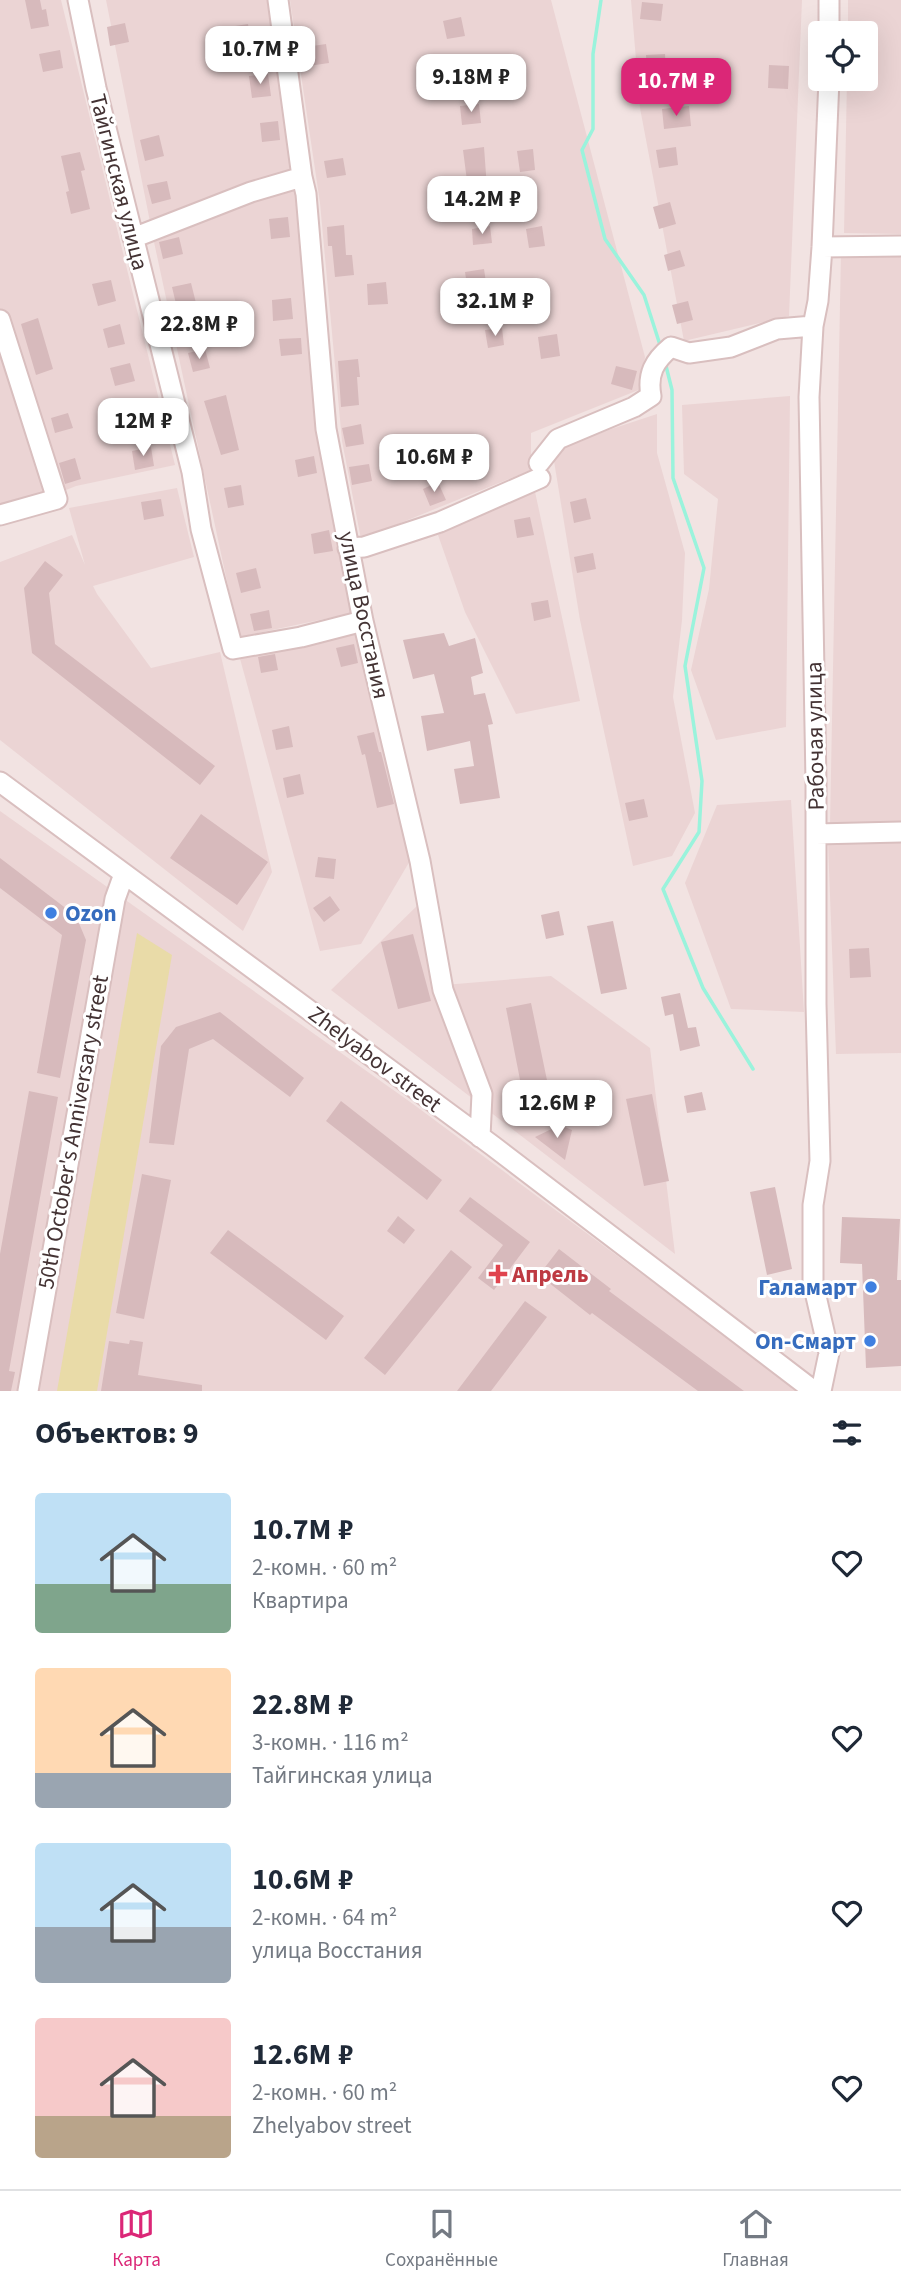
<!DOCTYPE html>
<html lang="ru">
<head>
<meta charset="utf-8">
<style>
  body { margin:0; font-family:"Source Sans 3",sans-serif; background:#f2f2f3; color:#1f2937; height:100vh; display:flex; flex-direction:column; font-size:26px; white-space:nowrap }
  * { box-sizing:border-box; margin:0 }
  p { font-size:23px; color:#747a83 }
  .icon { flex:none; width:38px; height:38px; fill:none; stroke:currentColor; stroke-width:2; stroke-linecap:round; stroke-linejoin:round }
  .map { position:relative; height:1391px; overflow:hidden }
  .drawer { display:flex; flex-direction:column; background:#fff; flex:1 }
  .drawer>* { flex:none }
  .fabs { position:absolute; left:808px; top:21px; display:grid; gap:14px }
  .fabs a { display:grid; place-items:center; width:70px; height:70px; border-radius:7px; background:#fff; box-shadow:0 7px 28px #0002; font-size:35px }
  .price { position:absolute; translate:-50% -60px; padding:0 16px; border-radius:14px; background:#fff; color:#222; font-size:23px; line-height:46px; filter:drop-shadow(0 2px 4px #0008) }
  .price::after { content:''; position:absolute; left:50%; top:42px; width:21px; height:16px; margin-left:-10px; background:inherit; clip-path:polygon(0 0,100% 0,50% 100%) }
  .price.on { background:#db2777; color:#fff }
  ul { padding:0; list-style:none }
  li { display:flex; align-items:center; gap:21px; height:175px; padding:0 35px }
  li span { display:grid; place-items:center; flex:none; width:196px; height:140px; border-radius:7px; color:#555 }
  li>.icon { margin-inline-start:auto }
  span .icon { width:84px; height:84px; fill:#fffc; stroke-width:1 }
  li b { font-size:30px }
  h2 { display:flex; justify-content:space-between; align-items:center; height:84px; padding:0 35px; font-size:30px }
  .tabs { display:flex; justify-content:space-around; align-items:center; height:98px; border-top:2px solid #e0e1e3; background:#fff; font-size:19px; color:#747a83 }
  .tabs a { display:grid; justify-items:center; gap:4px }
  .tabs .on { color:#db2777 }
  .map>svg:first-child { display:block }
  .residential { fill:#ebd4d4 }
  .green { fill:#e9dba8 }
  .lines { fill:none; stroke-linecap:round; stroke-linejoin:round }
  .stream { stroke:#9af3dc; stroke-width:3.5 }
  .building { fill:#d7babc }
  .minor-casing { stroke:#d9bfbf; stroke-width:23 }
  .minor { stroke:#fff; stroke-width:19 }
  .shop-dot { fill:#3f7fe0; stroke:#fff; stroke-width:2.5 }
  .health-dot { fill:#e0444e; stroke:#fff; stroke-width:2.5 }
  .labels { text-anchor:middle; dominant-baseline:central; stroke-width:6; stroke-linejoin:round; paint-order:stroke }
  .street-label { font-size:23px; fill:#443334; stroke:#fff }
  .shop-label { font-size:23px; font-weight:bold; fill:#366cbe; stroke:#fff; text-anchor:end }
  .health-label { font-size:23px; font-weight:bold; fill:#be3a42; stroke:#fff; text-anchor:start }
</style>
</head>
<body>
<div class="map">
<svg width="901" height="1391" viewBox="0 0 901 1391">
  <rect width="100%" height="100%" fill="#f2e3e2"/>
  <path class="residential" d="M0,0H61L175,465L76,486L51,496L0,509Z
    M106,0H272L293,169L328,492L353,613L239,637L154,242Z
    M290,0H551L645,357L641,389L531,433V470L361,539L342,441L320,203Z
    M631,0H802L789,316L684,341L640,108Z
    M848,0H901V234L844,233L847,79H866V33H848Z
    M901,251V823L830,825L841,252Z
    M790,396L786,727L716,740L691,670L709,589L718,499L684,474L682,405Z
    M657,414V453L685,553L682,620L673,697L695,813L672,856L633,866L580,620L553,455L566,444Z
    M534,487L580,701L516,714L465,612L438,535Z
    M177,488L194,557L93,586L97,594L151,668L220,652L272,872L243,931L0,740V562L72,535L85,565L69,508Z
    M360,627L411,859L361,944L320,951L239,655Z
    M791,800L804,1012L731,1009L685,883L717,805Z
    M0,811L413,1104L799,1391H0Z
    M901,840V1053L836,1054L828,843Z
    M422,901L444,985L551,976L650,1048L675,1254L331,990Z"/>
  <path class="green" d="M137,933L172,955L97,1391H57Z"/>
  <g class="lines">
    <path class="stream" d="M601,0L593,54V129L582,150L605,239L644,295L661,348
      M665,362L672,390L673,478L704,568L685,666L702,781L699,832L663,889L703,988L753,1069"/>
  </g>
  <path class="building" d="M25,0H40L42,10L46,9L49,26L31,29Z
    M642,2L663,4L661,21L640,19Z
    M461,17L465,36L447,39L443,21Z
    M125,23L129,42L110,46L107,27Z
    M248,24L251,44L232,47L229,27Z
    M326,44L329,63L308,66L306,47Z
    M60,50L63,68L43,72L39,54Z
    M665,54L666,72L647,74L646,55Z
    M472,60L474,77L455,79L453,62Z
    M769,65L789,66L788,89L768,88Z
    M268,74L271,96L252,98L249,76Z
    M479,104L481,123L462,125L460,106Z
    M689,106L691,126L664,129L662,109Z
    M278,121L280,140L262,142L260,123Z
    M159,135L164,156L145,161L140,140Z
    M484,147L488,202L470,204L463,150Z
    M676,147L678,165L659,168L656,150Z
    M533,149L535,170L520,172L517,151Z
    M80,152L85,170L81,171L90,209L71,214L66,192L69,191L61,156Z
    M343,158L346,175L327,178L324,161Z
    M167,181L171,199L152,204L147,185Z
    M670,202L676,224L659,229L653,207Z
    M288,217L290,237L271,239L269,219Z
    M344,225L346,255H352L354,275L335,277L332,246H328L327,227Z
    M490,226L492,243L473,245L472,229Z
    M542,226L545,246L529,248L526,229Z
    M179,237L183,254L163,259L159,242Z
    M680,250L685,266L668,271L664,255Z
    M484,269L487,289L468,292L465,272Z
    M111,280L116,301L98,306L92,284Z
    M386,282L388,304L368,305L367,284Z
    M191,283L196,303L177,308L172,287Z
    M291,298L293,319L273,321L272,300Z
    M688,301L693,320L677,324L672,305Z
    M38,318L53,369L36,375L21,324Z
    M120,324L125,344L108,348L103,329Z
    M502,328L504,345L488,348L485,330Z
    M557,334L560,356L541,359L538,337Z
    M301,338L302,354L281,356L279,339Z
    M205,349L210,368L193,372L188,353Z
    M358,359L360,377H357L359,405L341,407L338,361Z
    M130,363L135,381L115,386L110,368Z
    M616,366L637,371L632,390L611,384Z
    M226,395L239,450L221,455L204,401Z
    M68,413L73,428L55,433L51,418Z
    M361,424L364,444L346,447L342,428Z
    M151,447L154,466L135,470L132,451Z
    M314,456L317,473L298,477L295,460Z
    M75,458L81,479L65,484L59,463Z
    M369,464L372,481L352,485L349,467Z
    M438,482L446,500L430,506L423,489Z
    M241,485L244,505L228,508L224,488Z
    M586,498L591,519L574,523L570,502Z
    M161,499L164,516L144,520L141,502Z
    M530,517L534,535L517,538L514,520Z
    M329,530L333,551L314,554L311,534Z
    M593,553L596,569L577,573L574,557Z
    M45,561L63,575L49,593L55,644L215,766L200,785L32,653L24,588Z
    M256,568L261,588L241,593L236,573Z
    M548,600L551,617L534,621L531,603Z
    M269,610L272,628L254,631L250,614Z
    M444,633L449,646L475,638L483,673L471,677L474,695L485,693L493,724L488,725L500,798L460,804L454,769L474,766L470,741L427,751L421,716L444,713L434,674L413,679L403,640Z
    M354,644L358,663L341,667L336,648Z
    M275,654L278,670L261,673L258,657Z
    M289,726L293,747L276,750L272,730Z
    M374,732L379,752H381L394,804L377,808L365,754L362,755L357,736Z
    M300,774L304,794L287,798L283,778Z
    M644,799L648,817L629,821L625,803Z
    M201,814L268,862L237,905L170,858Z
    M318,857L336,859L334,879L315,877Z
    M0,858L76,916L86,940L60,1078L37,1073L62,935L0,888Z
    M330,896L340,910L324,922L313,908Z
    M559,911L564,935L546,939L541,915Z
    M613,921L627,989L601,994L587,926Z
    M413,934L431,1001L398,1009L381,942Z
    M869,948L871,977L850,978L849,949Z
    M680,993L688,1028L696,1027L700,1046L680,1051L673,1014L665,1016L661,997Z
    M531,1003L548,1085L522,1090L506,1008Z
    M220,1012L304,1078L290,1097L213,1039L189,1049L174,1145L149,1143L161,1046L176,1027Z
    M29,1091L58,1097L9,1371L15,1372L11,1391H0V1254Z
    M702,1092L706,1110L687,1113L684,1096Z
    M652,1094L669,1181L644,1186L626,1099Z
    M341,1101L442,1180L427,1200L326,1121Z
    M560,1125L572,1130L565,1160L535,1137Z
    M142,1174L171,1180L144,1319L116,1313Z
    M775,1187L792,1269L767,1275L750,1192Z
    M470,1197L530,1242L494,1290L478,1278L503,1245L459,1211Z
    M398,1216L415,1230L404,1244L387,1231Z
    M842,1217L900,1219L897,1280H901V1366L866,1368L862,1264L840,1263Z
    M228,1230L344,1316L326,1340L210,1253Z
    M559,1249L611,1289L609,1291L744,1391H698L592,1313L590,1315L539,1275Z
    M451,1250L472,1267L385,1375L364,1358Z
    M525,1301L547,1317L491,1391H457Z
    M130,1340L143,1342L138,1375L202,1385V1391H101L109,1341L129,1344Z"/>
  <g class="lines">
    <defs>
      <path id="minor" d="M78,0L96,88L192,472L201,529L233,649L301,637L363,621
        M278,0L302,177L306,194L326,429L363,621L420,861L443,990L482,1094L480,1137
        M829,33V0
        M133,238L251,192L302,177
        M822,247L901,246
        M0,320L57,499L0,515
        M539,463L558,439L634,407L651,396C647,374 654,361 671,347L689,353L731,347L777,329L813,326
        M348,548L364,547L440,522L540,478
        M0,782L493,1146L814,1391
        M816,834L901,832
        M28,1391L115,899L124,874
        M821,1391L829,1353L813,1283V1205L820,1161L816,1004V782L809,397L813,326L818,301L822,247L829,79"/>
    </defs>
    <use href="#minor" class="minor-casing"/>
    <use href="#minor" class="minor"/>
  </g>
  <g class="shop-dot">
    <circle cx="51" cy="913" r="7"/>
    <circle cx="871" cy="1287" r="7"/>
    <circle cx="870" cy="1341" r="7"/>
  </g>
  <path class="health-dot" d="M494.5 1263.5h7v7h7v7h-7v7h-7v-7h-7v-7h7z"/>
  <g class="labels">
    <g class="street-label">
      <text transform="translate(119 182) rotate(76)">Тайгинская улица</text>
      <text transform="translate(364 615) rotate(78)">улица Восстания</text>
      <text transform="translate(815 736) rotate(-91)">Рабочая улица</text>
      <text transform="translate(375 1059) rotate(37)">Zhelyabov street</text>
      <text transform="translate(73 1132) rotate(-80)">50th October's Anniversary street</text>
    </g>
    <g class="shop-label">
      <text x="65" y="913" text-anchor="start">Ozon</text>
      <text x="857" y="1287">Галамарт</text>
      <text x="856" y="1341">On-Смарт</text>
    </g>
    <g class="health-label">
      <text x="512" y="1274">Апрель</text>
    </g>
  </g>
</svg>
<div class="fabs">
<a><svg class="icon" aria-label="locate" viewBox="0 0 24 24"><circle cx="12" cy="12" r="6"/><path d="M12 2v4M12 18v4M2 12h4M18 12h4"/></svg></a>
</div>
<b class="price" style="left:260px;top:86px">10.7M ₽</b>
<b class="price" style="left:471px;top:114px">9.18M ₽</b>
<b class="price on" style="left:676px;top:118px">10.7M ₽</b>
<b class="price" style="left:482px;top:236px">14.2M ₽</b>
<b class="price" style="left:495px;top:338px">32.1M ₽</b>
<b class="price" style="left:199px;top:361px">22.8M ₽</b>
<b class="price" style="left:143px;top:458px">12M ₽</b>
<b class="price" style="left:434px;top:494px">10.6M ₽</b>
<b class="price" style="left:557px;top:1140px">12.6M ₽</b>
</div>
<section class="drawer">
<h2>Объектов: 9<svg class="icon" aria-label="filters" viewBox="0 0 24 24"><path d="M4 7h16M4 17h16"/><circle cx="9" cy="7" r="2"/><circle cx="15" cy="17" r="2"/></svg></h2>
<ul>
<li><span style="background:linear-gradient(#bfe0f5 65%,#7fa58c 0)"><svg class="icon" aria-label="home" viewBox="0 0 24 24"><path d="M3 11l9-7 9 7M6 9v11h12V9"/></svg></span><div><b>10.7M ₽</b><p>2-комн. · 60 m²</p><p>Квартира</p></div><svg class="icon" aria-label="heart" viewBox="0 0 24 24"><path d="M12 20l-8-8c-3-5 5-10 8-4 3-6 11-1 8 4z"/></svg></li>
<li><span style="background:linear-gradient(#ffd9b3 75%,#9aa5b1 0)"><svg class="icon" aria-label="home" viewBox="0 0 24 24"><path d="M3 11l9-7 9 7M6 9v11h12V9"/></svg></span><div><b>22.8M ₽</b><p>3-комн. · 116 m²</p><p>Тайгинская улица</p></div><svg class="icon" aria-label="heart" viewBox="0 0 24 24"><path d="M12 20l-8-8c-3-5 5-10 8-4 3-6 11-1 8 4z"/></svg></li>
<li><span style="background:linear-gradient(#bfe0f5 60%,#9aa5b1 0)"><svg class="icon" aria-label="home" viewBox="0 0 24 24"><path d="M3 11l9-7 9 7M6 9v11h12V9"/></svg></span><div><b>10.6M ₽</b><p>2-комн. · 64 m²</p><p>улица Восстания</p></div><svg class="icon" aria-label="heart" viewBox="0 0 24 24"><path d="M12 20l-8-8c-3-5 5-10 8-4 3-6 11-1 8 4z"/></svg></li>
<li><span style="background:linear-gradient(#f6c9c9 70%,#b9a48a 0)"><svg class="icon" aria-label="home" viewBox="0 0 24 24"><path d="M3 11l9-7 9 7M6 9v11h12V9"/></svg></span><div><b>12.6M ₽</b><p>2-комн. · 60 m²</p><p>Zhelyabov street</p></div><svg class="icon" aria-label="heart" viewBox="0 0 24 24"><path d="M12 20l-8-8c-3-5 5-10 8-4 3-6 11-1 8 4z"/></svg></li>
</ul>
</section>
<nav class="tabs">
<a class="on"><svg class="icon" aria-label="map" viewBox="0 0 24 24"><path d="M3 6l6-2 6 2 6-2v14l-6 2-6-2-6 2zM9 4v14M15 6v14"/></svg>Карта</a>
<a><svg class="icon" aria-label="saved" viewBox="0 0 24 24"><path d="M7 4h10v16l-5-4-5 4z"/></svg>Сохранённые</a>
<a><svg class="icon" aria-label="home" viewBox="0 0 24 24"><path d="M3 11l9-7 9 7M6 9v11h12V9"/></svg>Главная</a>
</nav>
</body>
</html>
